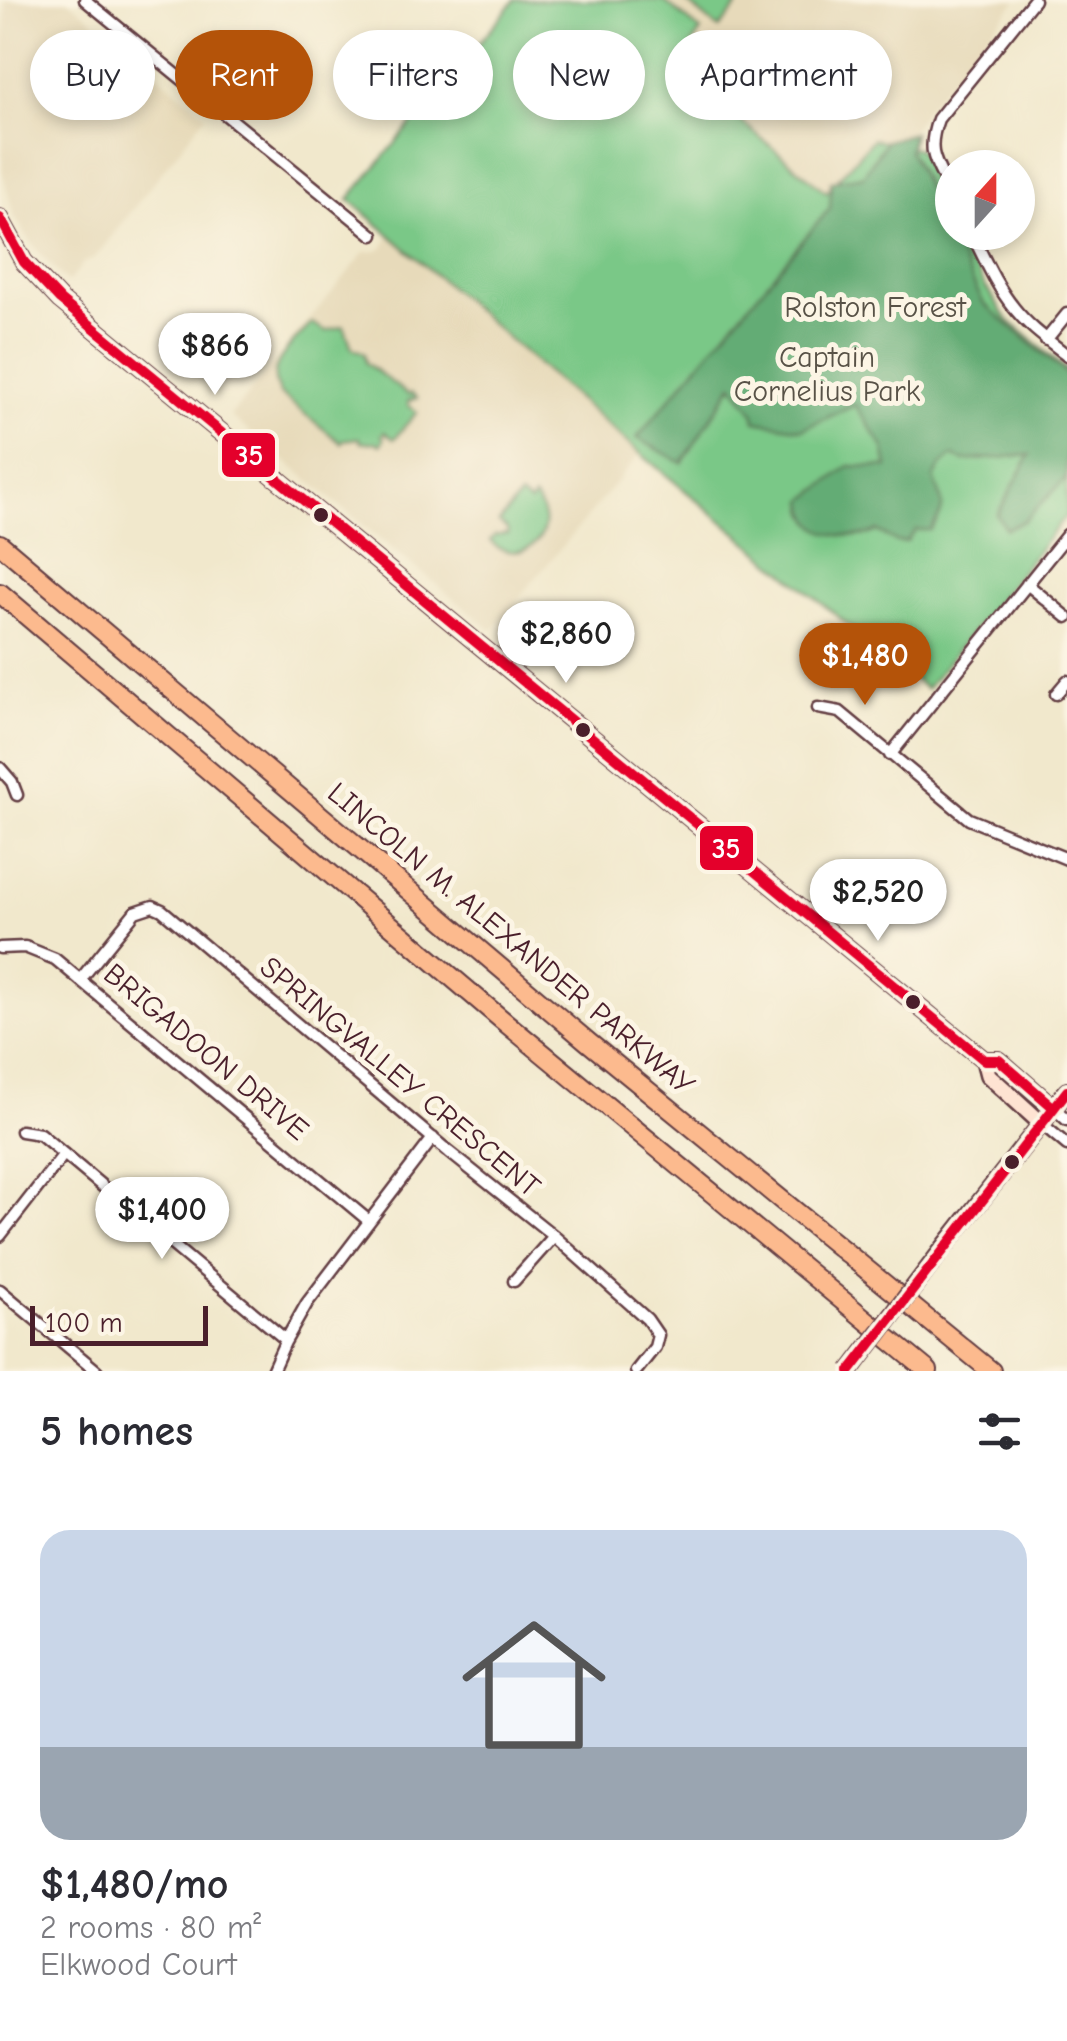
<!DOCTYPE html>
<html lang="en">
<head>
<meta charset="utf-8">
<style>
  body { margin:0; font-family:"Comic Neue",sans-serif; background:#f2f2f3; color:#2b2b33; height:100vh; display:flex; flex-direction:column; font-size:38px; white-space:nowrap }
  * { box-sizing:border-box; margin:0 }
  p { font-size:32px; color:#7c7c81 }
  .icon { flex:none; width:55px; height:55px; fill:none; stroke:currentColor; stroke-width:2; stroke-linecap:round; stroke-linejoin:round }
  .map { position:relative; height:1371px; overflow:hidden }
  .drawer { display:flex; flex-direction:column; background:#fff; flex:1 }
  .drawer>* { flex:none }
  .top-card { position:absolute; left:30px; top:30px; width:1008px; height:90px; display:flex; gap:20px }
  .needle { width:65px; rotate:21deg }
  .buttons { position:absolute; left:935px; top:150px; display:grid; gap:20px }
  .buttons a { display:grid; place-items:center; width:100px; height:100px; border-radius:50%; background:#fff; box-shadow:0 5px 15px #0003; font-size:50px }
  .scale { position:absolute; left:30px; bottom:25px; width:178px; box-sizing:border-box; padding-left:10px; border:5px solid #4a1f2b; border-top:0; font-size:28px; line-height:35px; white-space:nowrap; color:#4a1f2b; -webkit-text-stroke:8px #fcf5e5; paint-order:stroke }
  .price { position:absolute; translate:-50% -85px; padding:0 22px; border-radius:35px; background:#fff; color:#222; font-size:32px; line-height:65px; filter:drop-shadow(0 2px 5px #0008) }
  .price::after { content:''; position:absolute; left:50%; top:60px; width:30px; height:22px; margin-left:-15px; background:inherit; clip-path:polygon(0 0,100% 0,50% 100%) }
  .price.selected { background:#b45309; color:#fff }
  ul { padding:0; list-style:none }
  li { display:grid; align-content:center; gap:20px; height:530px; padding:0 40px }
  li span { display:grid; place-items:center; height:310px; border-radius:30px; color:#555 }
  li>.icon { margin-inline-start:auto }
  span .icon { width:180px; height:180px; fill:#fffc; stroke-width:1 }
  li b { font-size:42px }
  h2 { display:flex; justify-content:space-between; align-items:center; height:120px; padding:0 40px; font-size:42px }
  .pill { padding:0 35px; border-radius:45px; background:#fff; box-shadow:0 5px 15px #0003; font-size:35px; line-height:90px }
  .pill.selected { background:#b45309; color:#fff }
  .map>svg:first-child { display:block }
  .built { fill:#e7daba }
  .green { fill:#7ac887; stroke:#627459; stroke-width:2.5 }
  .forest { fill:#63ac74; stroke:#566650; stroke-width:2.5 }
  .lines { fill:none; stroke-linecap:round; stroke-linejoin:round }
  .street-casing { stroke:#633d43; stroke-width:15 }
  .secondary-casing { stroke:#633d43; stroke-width:20 }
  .highway-casing { stroke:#633d43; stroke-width:22 }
  .street { stroke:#fff; stroke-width:10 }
  .secondary { stroke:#fee3d2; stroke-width:15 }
  .highway { stroke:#fcba8e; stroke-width:18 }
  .secondary-bridge-casing { stroke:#633d43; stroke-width:20; stroke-linecap:butt }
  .secondary-bridge { stroke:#fee3d2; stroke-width:15 }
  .bus-1-casing { stroke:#fcf5e5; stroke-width:18 }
  .bus-1 { stroke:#e4002b; stroke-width:10 }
  .bus-dot { fill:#4a1f2b; stroke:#fcf5e5; stroke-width:4 }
  .labels { text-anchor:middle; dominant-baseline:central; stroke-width:10; stroke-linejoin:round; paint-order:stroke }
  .park-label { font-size:30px; fill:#585247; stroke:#fcf5e5 }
  .street-label { font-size:30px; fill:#4a1f2b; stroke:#fcf5e5 }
  .line-badge { stroke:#fcf5e5; stroke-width:4 }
  .badge-label { font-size:28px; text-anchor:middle; font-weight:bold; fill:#fff }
</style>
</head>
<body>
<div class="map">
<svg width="1067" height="1371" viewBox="0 0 1067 1371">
  <rect width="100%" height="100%" fill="#fcf5e5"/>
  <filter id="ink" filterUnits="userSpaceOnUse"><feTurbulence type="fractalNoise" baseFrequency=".01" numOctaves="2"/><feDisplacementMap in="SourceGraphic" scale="20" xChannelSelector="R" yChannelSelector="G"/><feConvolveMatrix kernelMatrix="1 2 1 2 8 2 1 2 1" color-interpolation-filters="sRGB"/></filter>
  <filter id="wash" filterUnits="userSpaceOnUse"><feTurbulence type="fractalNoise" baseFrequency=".0048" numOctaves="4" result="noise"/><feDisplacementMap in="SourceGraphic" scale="40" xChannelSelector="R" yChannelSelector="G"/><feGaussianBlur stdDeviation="2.25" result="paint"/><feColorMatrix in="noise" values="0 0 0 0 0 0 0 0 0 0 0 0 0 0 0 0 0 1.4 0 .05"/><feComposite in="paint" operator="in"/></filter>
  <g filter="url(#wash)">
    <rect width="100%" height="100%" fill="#f1e8cc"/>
    <path class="built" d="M6,0H69L206,115L94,259L83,263L68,283L36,249L14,216L2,170Z
      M663,0H1017L925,110L903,145L873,139L826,192L677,67L701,31Z
      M390,235L640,454L492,630L230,416L365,252L378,251L384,247Z"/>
    <path class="green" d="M515,0H663L701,31L677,68L826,192L873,139L919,149L941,203L952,224V232L957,233L985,286L1008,320L1067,370V515L926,689L630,445L349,199Z
      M684,0H731L737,7L719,29Z
      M312,323L326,331L344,326L352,348L364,353L366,363L408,395L411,393L417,398L408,401V405L417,412L394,439L384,432L382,435L384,440L380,445L376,442L361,443L360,438L343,440L341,443L280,394C262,365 294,343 312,323Z
      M520,496L530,503L534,498C565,532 520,571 490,541L494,536L508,534L507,529L499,522Z"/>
    <path class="forest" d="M913,133L909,151L984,304L1067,374V478L1024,521L1006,529L997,515L1030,455L964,461L952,456L941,466L934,478C943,503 948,508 930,530H916L907,542H897L877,531C864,539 833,537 820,529C810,523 805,510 805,500L849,466L888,467L884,448L855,405L802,429L755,421L754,413L733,384L682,463L637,438L830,208L831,181L863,176L886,141Z"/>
  </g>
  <g filter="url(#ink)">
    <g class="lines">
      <defs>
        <path id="street" d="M85,0L373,235
          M952,195C937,163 925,155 938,119L1034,0
          M971,232C984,258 996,286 1014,308C1029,327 1049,341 1067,355
          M1046,340L1067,314
          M1027,584L1067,617
          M1056,694L1067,681
          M818,708L840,712L969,819L1067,859
          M890,755L1067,535
          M0,768L12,782L17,795
          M0,948L25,947L55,959L369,1221
          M80,980L135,912L153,906L162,910L449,1152L554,1236L647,1319L658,1335L655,1347L636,1371
          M1054,1108L1067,1120
          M1042,1124L1067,1145
          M21,1131L40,1134L286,1340
          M0,1236L64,1154
          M514,1281L554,1236
          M0,1290L97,1371
          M272,1371L285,1342L307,1303L433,1138"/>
        <path id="secondary" d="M0,218L24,262L60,300L984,1060L988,1075L1042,1124
          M984,1060H999L1054,1108
          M946,1245L1067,1091"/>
        <path id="highway" d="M0,544L588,1042L991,1371
          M0,593L500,1018L928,1371"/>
      </defs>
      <use href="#street" class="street-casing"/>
      <use href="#secondary" class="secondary-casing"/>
      <use href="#highway" class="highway-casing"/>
      <use href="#street" class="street"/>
      <use href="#secondary" class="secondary"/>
      <use href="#highway" class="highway"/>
      <defs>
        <path id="secondary-bridge" d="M850,1371L946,1245"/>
      </defs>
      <use href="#secondary-bridge" class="secondary-bridge-casing"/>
      <use href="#secondary-bridge" class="secondary-bridge"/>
      <defs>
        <path id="bus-1" d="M0,218L24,262L60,300L984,1060H999L1054,1108
          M850,1371L1067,1091"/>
      </defs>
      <use href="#bus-1" class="bus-1-casing"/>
      <use href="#bus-1" class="bus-1"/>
    </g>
  </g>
  <g class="bus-dot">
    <circle cx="321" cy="515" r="9"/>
    <circle cx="583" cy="730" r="9"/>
    <circle cx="913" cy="1002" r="9"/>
    <circle cx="1012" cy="1162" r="9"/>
  </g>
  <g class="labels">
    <g class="park-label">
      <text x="875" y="307">Rolston Forest</text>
      <text x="827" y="357">Captain<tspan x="827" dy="34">Cornelius Park</tspan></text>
    </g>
    <g class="street-label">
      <text transform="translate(511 939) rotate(40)">LINCOLN M. ALEXANDER PARKWAY</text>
      <text transform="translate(206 1052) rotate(40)">BRIGADOON DRIVE</text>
      <text transform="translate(400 1077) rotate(40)">SPRINGVALLEY CRESCENT</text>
    </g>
  </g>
  <g class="line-badge">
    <rect x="220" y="431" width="57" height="48" rx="10" fill="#e4002b"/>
    <rect x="698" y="824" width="57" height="48" rx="10" fill="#e4002b"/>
  </g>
  <g class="badge-label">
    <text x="249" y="465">35</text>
    <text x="726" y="858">35</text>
  </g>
</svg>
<div class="buttons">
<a><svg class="needle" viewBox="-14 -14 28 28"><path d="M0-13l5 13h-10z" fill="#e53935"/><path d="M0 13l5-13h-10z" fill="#7c7c81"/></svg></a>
</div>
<div class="scale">100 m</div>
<b class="price" style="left:215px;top:398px">$866</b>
<b class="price" style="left:566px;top:686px">$2,860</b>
<b class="price selected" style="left:865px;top:708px">$1,480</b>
<b class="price" style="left:878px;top:944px">$2,520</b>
<b class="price" style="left:162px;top:1262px">$1,400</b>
<div class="top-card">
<a class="pill">Buy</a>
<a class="pill selected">Rent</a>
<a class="pill">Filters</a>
<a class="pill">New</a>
<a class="pill">Apartment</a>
</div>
</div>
<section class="drawer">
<h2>5 homes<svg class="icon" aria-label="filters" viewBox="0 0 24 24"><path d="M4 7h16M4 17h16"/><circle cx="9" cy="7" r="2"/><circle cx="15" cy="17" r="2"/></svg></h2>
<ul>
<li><span style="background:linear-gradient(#c9d6e8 70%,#9aa5b1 0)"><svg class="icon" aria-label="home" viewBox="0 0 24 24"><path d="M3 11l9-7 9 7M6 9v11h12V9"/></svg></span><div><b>$1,480/mo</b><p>2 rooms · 80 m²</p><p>Elkwood Court</p></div></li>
</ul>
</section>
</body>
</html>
